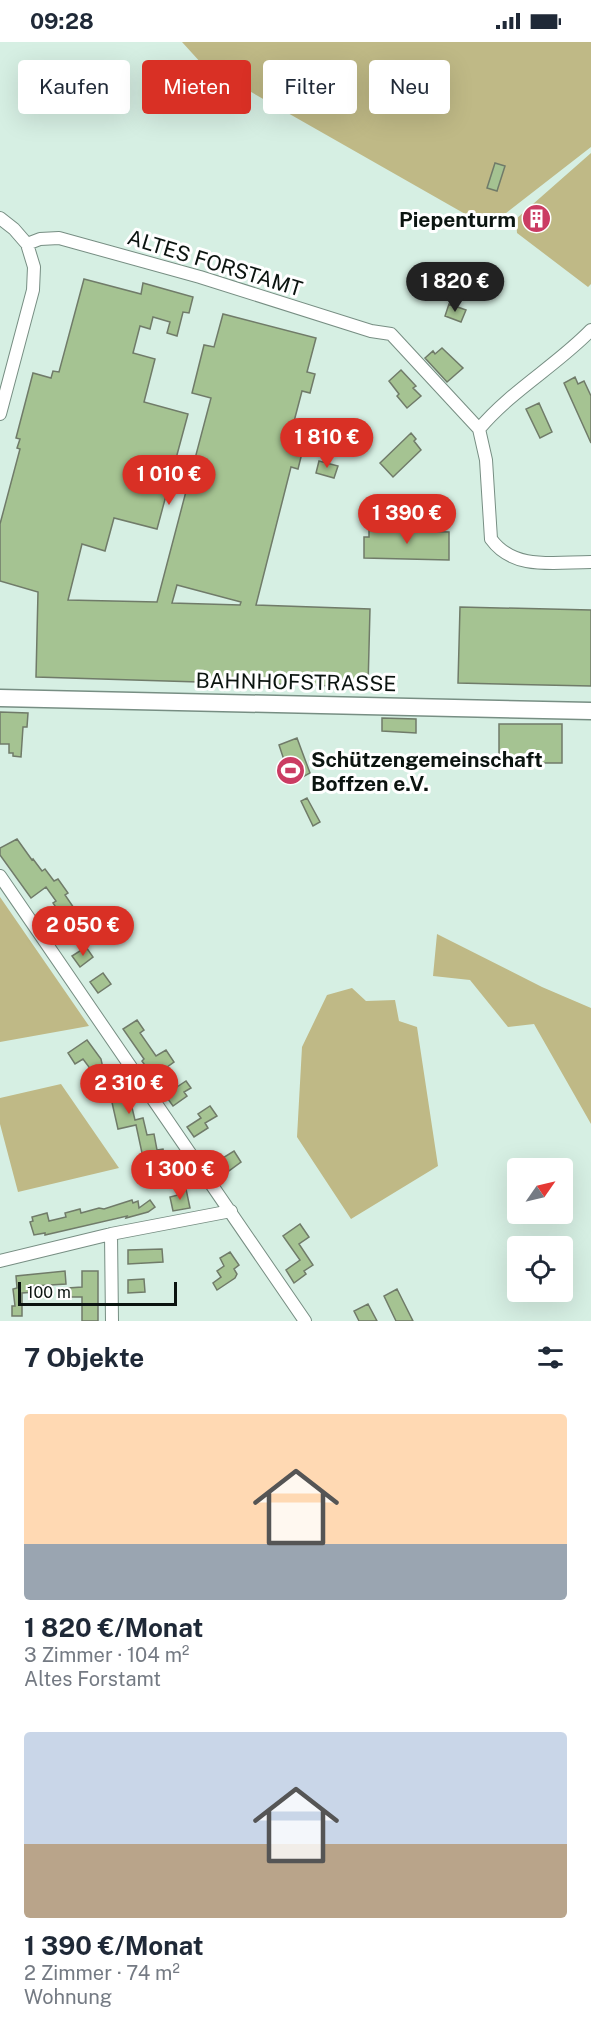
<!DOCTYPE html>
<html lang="de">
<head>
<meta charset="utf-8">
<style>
  body { margin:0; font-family:"Public Sans",sans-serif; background:#f6f6f7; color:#1f2937; height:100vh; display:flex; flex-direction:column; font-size:22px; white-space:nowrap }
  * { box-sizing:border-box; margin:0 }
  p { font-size:20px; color:#747a83 }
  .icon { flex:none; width:33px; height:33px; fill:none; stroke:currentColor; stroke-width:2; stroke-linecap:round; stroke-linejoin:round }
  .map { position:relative; height:1279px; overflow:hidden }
  .panel { display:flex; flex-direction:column; background:#fff; flex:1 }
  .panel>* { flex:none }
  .guide { position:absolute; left:18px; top:18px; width:555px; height:54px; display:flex; gap:12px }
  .needle { width:39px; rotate:56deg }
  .buttons { position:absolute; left:507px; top:1116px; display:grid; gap:12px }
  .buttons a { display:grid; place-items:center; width:66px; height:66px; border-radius:6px; background:#fff; box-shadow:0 6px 24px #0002; font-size:30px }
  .scale { position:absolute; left:18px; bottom:15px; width:159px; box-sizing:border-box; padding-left:6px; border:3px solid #0b1410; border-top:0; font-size:16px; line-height:21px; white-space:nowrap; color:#0b1410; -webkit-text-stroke:4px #fff; paint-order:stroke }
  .price { position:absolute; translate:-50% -51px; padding:0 14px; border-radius:21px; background:#d93025; color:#fff; font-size:20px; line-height:39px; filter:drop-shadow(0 2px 3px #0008) }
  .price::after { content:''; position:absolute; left:50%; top:36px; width:18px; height:14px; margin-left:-9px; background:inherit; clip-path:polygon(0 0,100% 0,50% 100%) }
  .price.on { background:#222; color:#fff }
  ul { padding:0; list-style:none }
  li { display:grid; align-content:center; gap:12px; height:318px; padding:0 24px }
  li span { display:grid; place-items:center; height:186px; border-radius:6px; color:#555 }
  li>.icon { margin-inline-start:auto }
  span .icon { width:108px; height:108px; fill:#fffc; stroke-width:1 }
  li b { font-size:26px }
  h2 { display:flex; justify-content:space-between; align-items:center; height:72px; padding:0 24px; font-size:26px }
  .pill { padding:0 21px; border-radius:6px; background:#fff; box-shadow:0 6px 24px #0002; font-size:21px; line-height:54px }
  .pill.on { background:#d93025; color:#fff }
  .status { display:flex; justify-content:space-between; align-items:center; height:42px; padding:0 30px; background:#fff; direction:ltr }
  .status svg { height:16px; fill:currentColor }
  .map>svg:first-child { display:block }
  .green { fill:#bfb986 }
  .building { fill:#a5c392; stroke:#707b69; stroke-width:1.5; fill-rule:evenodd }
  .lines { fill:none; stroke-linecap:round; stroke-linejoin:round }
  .minor-casing { stroke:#778e83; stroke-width:14 }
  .secondary-casing { stroke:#778e83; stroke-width:19 }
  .minor { stroke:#fff; stroke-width:12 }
  .secondary { stroke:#fff; stroke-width:16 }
  .labels { text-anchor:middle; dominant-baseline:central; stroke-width:6; stroke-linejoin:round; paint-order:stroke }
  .poi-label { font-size:21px; font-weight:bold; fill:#0b1410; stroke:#fff; text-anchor:end }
  .street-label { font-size:21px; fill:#0b1410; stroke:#fff }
</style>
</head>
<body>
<div class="status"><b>09:28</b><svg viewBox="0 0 49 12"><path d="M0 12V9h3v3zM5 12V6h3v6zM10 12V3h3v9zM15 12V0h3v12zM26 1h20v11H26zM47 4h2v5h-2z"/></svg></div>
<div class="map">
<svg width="591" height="1279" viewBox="0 0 591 1279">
  <rect width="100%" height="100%" fill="#d6efe3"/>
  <path class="green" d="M182,0H591V105L488,185L202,22Z
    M591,111V242L588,245L517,191L516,177Z
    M0,855L89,984L0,1000Z
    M437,892L542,945L591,966V1082L534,982L508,985L470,938L433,934Z
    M352,946L366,959L395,958L399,979L417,985L438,1124L351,1177L297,1095L302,1005L327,953Z
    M61,1042L119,1126L18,1150L0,1082V1056Z"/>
  <path class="building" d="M495,121L505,124L497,149L487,146Z
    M84,237L141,252L143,241L193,255L189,271L183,270L177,294L167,291L170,280L153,275L150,287L140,284L133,311L155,317L144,360L188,372L157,487L114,476L105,509L82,502L68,558L157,560L189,438H187L190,427L192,428L211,356L192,351L204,303L214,305L223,272L316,296L307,330L315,332L310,351L302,349L292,387L301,389L299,397L305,399L298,427L291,425L256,563L370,567L368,645L36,635L38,550L0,539V482L20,407L17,406L20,397L16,396L33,331L51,336L53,329L59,330ZM177,543L241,560L240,563L172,561Z
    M449,262L466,268L461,280L445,274Z
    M442,306L463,326L447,340L425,316L433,309L435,312Z
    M401,328L416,344L413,346L421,354L407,366L397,354L399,352L389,339Z
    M575,335L578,342L584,339L591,354V401L564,341Z
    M539,361L552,390L540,396L526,367Z
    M411,391L416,397L414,399L421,408L393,435L380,421Z
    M319,419L338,424L334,436L316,431Z
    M369,488L449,490V518L364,516V495H369Z
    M460,565L591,568V644L458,641Z
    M0,670L28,671L27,685H23L21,715L13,714V711H9V702H0Z
    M382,676L416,677V691L382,689Z
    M499,682H562V721H499Z
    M297,696L310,731L292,741L291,738L287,739L284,731L288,730L279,703Z
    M307,756L320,780L313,784L301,759Z
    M17,797L32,818L33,817L42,829L45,827L54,839L58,837L68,851L65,853L80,875L83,873L90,884L75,894L53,861L56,859L46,845L31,856L0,813V806Z
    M86,905L93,915L80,925L72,914Z
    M103,931L111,942L98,951L90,940Z
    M137,978L144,988L140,991L156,1014L166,1008L174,1020L153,1035L142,1019L144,1017L123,987Z
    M87,998L101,1017L104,1031L91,1034L89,1025L83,1017L75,1022L68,1011Z
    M116,1034L118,1044L123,1043L124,1049H128L135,1078L143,1076L147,1093L154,1092L157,1108L163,1107L165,1117L156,1119L154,1109L142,1111L136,1083L118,1087L111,1056H108L106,1051L103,1052L100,1037Z
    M186,1039L191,1046L184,1050L187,1054L173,1064L165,1053Z
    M210,1064L217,1074L205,1081L208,1086L194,1095L187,1085L201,1076L198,1072Z
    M234,1109L241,1120L226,1131L225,1129L220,1133L213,1122Z
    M174,1121L178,1136L162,1139L159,1125Z
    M186,1147L190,1166L173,1169L170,1155L178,1153L177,1149Z
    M132,1158L133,1161L138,1159L139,1166L150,1158L155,1165L148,1170L126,1176L127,1174L45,1193V1191L34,1193L30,1180L33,1179L32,1175L47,1171L49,1179L66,1175L65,1171L80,1167L81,1171L99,1166L104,1167Z
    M300,1182L309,1195L299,1202L313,1223L304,1229L306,1232L294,1241L286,1228L300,1218L283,1194Z
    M162,1207L163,1220L128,1222V1208Z
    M230,1210L239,1223L234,1227L237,1232L235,1236L217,1248L213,1241L221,1235L217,1229L224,1224L220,1216Z
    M65,1229L66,1242L34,1244L35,1250L22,1251V1274H12V1264H15L13,1247L17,1246L16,1234Z
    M82,1229H98V1279H82V1255H68V1246L82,1245Z
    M144,1237L145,1250L128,1251V1238Z
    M397,1247L413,1279H396L384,1254Z
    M368,1262L377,1279H359L354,1269Z"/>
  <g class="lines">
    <defs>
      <path id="minor" d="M0,176L14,187L27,202L34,225L33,248L0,372
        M27,202L40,197L59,196L200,235L371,289L391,292L479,387L486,418L491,497C514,529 555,520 591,520
        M479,387C512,348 556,324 591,288
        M0,834L305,1279
        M111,1192L112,1279
        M0,1219L111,1192L231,1169"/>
      <path id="secondary" d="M0,656L591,669"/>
    </defs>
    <use href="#minor" class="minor-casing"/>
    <use href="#secondary" class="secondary-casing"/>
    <use href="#minor" class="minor"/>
    <use href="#secondary" class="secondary"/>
  </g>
  <defs>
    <symbol id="building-disc" viewBox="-11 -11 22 22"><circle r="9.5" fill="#cb3c63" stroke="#fff"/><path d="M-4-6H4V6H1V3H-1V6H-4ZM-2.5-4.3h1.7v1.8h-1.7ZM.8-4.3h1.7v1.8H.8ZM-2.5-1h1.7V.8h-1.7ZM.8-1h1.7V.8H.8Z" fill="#fff"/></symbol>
    <symbol id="stadium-disc" viewBox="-11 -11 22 22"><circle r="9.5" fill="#cb3c63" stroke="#fff"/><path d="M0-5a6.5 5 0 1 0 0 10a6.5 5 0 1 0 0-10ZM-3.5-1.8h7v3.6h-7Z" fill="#fff"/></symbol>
  </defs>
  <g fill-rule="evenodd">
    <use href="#building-disc" x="520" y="160" width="33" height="33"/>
    <use href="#stadium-disc" x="274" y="712" width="33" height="33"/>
  </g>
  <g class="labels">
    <g class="poi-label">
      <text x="516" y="177">Piepenturm</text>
      <text x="311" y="717" text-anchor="start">Schützengemeinschaft<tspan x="311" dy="24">Boffzen e.V.</tspan></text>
    </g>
    <g class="street-label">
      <text transform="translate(215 221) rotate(17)">ALTES FORSTAMT</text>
      <text transform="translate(296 640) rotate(1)">BAHNHOFSTRASSE</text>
    </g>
  </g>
</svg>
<div class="buttons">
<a><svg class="needle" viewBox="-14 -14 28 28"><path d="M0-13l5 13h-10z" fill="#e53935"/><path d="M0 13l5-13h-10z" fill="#747a83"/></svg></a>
<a><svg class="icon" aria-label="locate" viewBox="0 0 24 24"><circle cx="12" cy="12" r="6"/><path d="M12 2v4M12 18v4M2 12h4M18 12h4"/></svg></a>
</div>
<div class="scale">100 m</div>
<b class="price on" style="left:455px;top:271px">1 820 €</b>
<b class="price" style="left:327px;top:427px">1 810 €</b>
<b class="price" style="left:169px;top:464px">1 010 €</b>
<b class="price" style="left:407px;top:503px">1 390 €</b>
<b class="price" style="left:83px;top:915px">2 050 €</b>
<b class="price" style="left:129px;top:1073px">2 310 €</b>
<b class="price" style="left:180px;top:1159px">1 300 €</b>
<div class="guide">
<a class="pill">Kaufen</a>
<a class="pill on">Mieten</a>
<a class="pill">Filter</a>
<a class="pill">Neu</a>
</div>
</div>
<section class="panel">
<h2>7 Objekte<svg class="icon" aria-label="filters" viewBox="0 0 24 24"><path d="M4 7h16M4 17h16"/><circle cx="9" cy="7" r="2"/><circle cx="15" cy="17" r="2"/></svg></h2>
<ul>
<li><span style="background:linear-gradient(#ffd9b3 70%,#9aa5b1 0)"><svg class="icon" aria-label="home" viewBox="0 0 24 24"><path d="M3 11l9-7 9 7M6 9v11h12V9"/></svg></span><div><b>1 820 €/Monat</b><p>3 Zimmer · 104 m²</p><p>Altes Forstamt</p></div></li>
<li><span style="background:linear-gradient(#c9d6e8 60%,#b9a48a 0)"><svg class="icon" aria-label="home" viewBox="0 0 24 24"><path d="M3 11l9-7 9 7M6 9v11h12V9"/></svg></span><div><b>1 390 €/Monat</b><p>2 Zimmer · 74 m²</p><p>Wohnung</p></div></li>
</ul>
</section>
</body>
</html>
